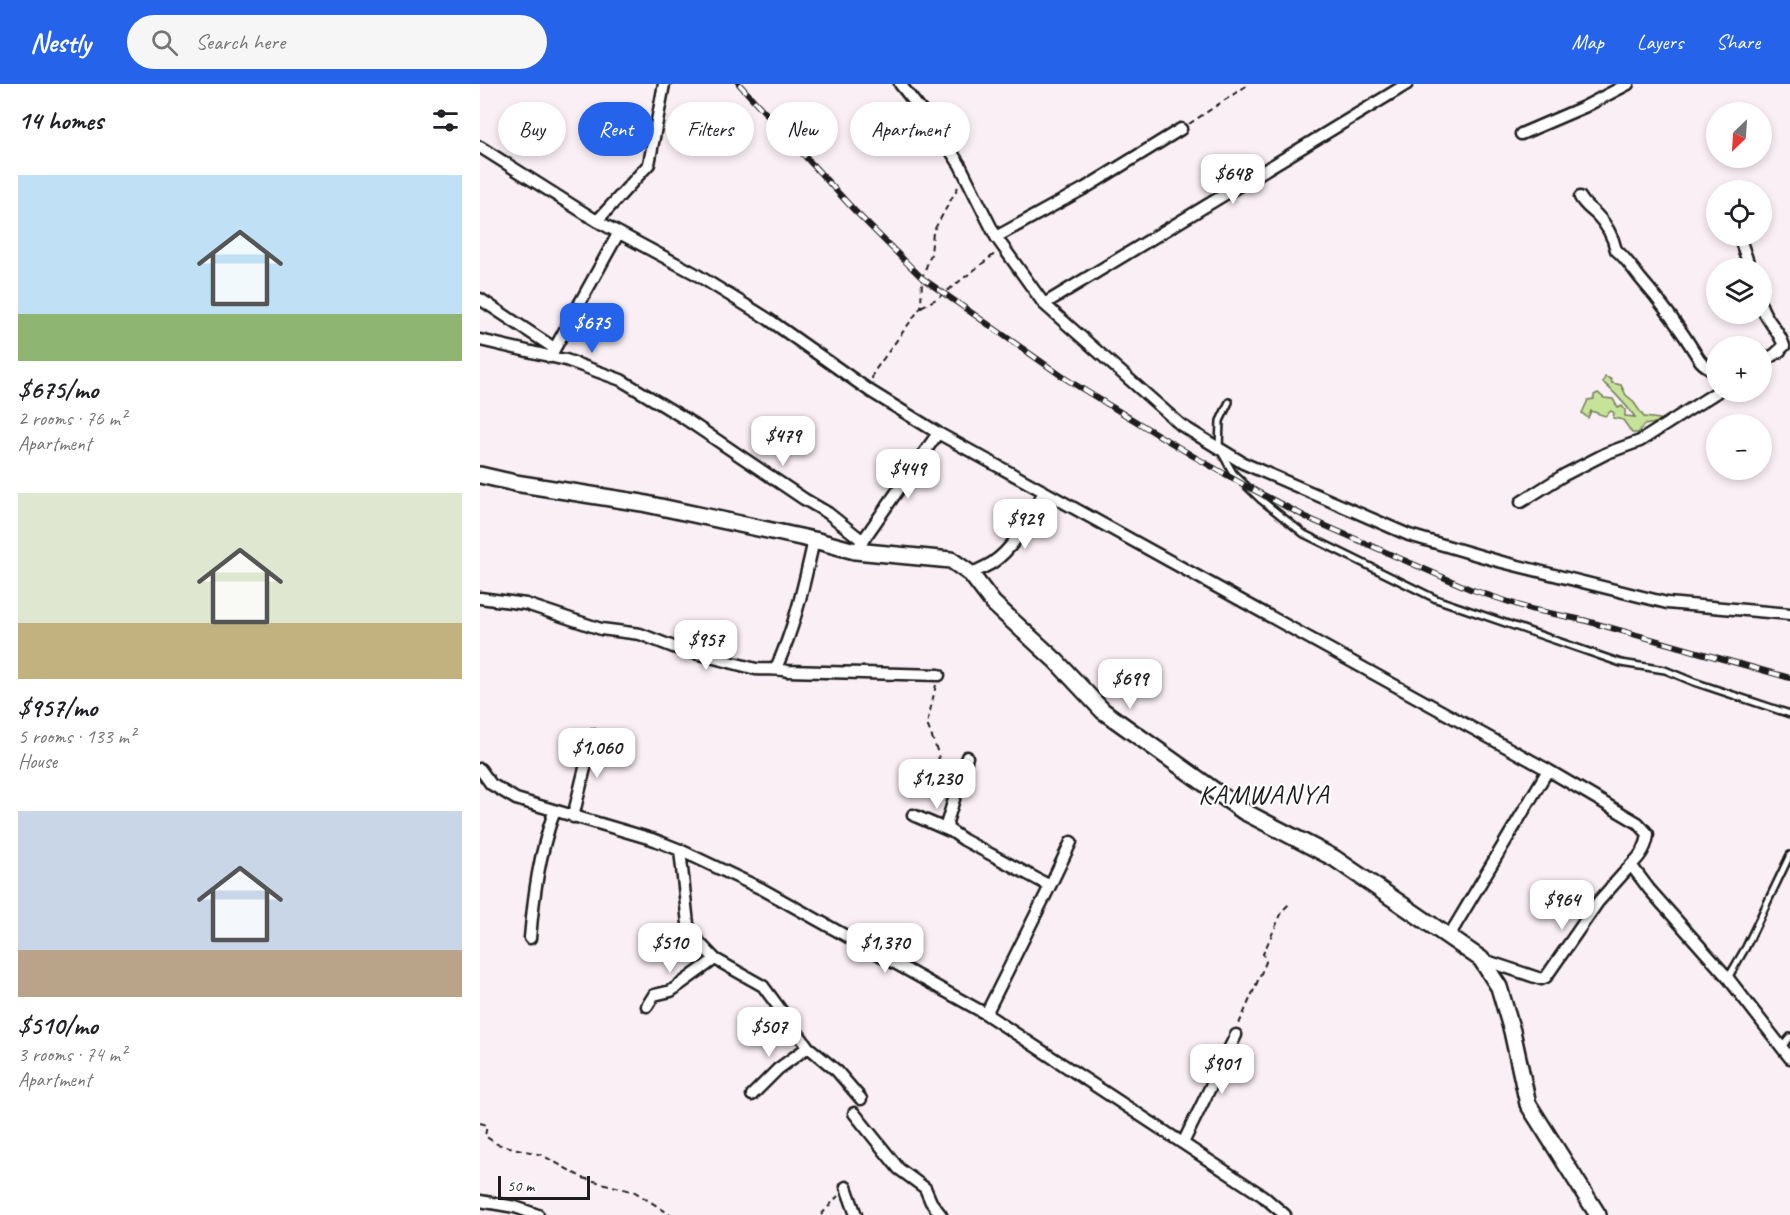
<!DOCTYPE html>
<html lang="en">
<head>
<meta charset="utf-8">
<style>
  body { margin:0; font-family:Caveat,sans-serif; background:#f6f6f6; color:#202124; height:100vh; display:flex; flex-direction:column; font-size:22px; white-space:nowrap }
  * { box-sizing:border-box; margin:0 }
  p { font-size:20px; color:#757577 }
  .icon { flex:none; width:33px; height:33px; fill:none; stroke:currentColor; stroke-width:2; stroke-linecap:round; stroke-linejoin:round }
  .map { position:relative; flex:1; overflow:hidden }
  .side { display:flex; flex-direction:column; background:#fff; width:480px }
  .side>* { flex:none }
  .hud { position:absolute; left:18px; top:18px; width:570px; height:54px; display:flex; gap:12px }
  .needle { width:39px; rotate:205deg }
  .controls { position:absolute; left:1226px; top:18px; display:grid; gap:12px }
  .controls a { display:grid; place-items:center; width:66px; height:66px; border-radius:50%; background:#fff; box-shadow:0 3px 9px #0003; font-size:30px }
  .scale { position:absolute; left:18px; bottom:15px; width:92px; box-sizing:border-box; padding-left:6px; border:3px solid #1c1c1c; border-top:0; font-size:16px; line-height:21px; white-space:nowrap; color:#1c1c1c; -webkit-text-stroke:4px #fff; paint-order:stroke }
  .price { position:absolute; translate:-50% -51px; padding:0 14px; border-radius:12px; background:#fff; color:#222; font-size:20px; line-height:39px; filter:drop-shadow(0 2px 3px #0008) }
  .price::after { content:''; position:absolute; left:50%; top:36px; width:18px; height:14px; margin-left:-9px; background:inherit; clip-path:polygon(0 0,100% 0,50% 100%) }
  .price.active { background:#2563eb; color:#fff }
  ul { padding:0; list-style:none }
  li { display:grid; align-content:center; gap:12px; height:318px; padding:0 18px }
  li span { display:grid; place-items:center; height:186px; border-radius:0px; color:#555 }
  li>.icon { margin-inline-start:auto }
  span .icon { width:108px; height:108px; fill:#fffc; stroke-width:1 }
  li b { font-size:26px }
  h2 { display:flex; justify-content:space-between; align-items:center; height:72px; padding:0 18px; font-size:26px }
  .tag { padding:0 21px; border-radius:27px; background:#fff; box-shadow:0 3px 9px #0003; font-size:21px; line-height:54px }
  .tag.active { background:#2563eb; color:#fff }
  header { display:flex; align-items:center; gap:36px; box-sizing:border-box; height:84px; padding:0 30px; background:#2563eb; color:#fff }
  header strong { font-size:28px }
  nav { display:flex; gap:33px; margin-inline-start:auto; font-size:21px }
  .search { width:420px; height:54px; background:#f6f6f6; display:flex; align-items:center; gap:15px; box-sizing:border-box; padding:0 21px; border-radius:33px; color:#757577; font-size:22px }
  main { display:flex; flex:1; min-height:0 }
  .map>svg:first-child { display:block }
  .green { fill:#c7e299; stroke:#727f5a; stroke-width:1.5 }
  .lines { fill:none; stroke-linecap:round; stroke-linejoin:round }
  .lane-casing { stroke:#1c1c1c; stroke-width:10 }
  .street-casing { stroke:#1c1c1c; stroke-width:15 }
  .secondary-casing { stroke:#1c1c1c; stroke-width:20 }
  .path { stroke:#1c1c1c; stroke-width:2; stroke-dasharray:6 4.5; stroke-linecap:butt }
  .lane { stroke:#fff; stroke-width:5 }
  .street { stroke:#fff; stroke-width:10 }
  .secondary { stroke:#fff; stroke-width:15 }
  .rail-casing { stroke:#1c1c1c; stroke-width:6 }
  .rail { stroke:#fff; stroke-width:4; stroke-dasharray:11; stroke-linecap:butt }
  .labels { text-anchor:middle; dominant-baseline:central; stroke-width:4.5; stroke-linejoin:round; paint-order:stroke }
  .neighbourhood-label { font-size:27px; letter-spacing:1.5px; fill:#1c1c1c; stroke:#fff }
</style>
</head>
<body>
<header>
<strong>Nestly</strong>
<div class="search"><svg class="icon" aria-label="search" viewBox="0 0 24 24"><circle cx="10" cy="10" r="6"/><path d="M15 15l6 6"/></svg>Search here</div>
<nav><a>Map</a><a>Layers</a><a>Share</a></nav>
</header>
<main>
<section class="side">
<h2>14 homes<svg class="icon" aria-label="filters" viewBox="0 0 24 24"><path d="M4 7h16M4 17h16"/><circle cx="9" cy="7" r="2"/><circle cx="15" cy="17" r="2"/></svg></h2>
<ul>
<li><span style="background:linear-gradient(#bfe0f5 75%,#8fb573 0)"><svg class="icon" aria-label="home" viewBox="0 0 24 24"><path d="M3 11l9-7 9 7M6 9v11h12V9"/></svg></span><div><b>$675/mo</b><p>2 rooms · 76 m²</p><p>Apartment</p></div></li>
<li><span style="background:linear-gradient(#dfe7d0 70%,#c2b280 0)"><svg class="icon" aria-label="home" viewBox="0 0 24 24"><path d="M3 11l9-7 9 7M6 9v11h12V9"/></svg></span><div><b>$957/mo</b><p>5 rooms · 133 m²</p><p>House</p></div></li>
<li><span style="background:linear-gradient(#c9d6e8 75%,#b9a48a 0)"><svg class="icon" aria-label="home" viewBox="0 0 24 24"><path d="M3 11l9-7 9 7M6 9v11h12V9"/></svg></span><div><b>$510/mo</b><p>3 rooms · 74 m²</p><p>Apartment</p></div></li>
</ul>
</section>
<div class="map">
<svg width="1310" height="1131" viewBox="0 0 1310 1131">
  <rect width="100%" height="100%" fill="#faeff5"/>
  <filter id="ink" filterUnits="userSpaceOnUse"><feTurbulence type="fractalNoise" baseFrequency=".0167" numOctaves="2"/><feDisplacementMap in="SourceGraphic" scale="12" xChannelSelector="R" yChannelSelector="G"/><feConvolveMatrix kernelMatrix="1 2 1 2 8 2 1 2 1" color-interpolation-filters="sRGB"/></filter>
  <g filter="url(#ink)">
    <path class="green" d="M1125,293L1131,295L1132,299L1141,301L1146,311L1152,316L1164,333L1180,335L1182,338L1164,341L1158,349H1152L1143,336L1133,334L1134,329L1131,327L1125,332L1111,327L1108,334L1102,329L1108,316L1114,315V311L1118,309L1124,314L1133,315L1138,324L1142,322L1145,326V332L1155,333C1151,327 1129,302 1123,299Z"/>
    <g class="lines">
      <defs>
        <path id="lane" d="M749,318L740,337L739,364L753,389L780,415L824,450L956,515L1141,579L1185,586L1214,598L1310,630
          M1248,894L1266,863L1310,771
          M1302,963L1310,953"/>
        <path id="street" d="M420,0L459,49L480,81L516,153L564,220L701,341L763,379L929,451L1018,477L1187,519L1310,530
          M1041,50L1104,23L1148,0
          M0,63L117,137L214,189L288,235L390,307L458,349L1068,686L1158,739L1168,750C1167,762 1160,773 1151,781L1169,805L1248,894L1310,974
          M1100,113C1105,122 1110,124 1117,131C1127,141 1133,153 1136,166C1146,174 1152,184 1160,194C1182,219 1202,247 1219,275C1224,283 1231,283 1236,289
          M117,137L169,80L184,0
          M1259,152L1270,184
          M516,153L605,104L701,45
          M0,215L74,264
          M564,220L927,0
          M1281,221C1286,237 1299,246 1304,262L1294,271
          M0,256L86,276L141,296L204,334L324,415L348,429L383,457
          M70,273L138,150
          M1281,279L1300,267
          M1041,418L1084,391L1127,369L1160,357L1237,308
          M379,462L458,349
          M491,490C498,486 505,483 512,479C536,463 550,432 564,408
          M0,514L46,520L121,545L160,550L196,564L276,585C287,586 296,584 307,587L459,591
          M296,584C315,543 324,500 334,456
          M487,673L467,738L468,745L484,756L570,802L506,930
          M0,685L11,700L36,715L175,756L200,766L282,805L506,930L783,1112L805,1131
          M433,731L470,747
          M93,733L113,651
          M200,766L208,840L212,851L235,875L283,902L328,963L357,987L381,1015
          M570,802L591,758
          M969,852L1068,686
          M50,854C54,808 59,772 74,728
          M1001,875L1061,895L1066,893L1118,818L1151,781
          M167,922L174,911L191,907L235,875
          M272,1011L298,985L328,963
          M374,1029L419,1085L445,1104L451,1118L461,1131
          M703,1059L756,951
          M366,1103L376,1131
          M0,1117L35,1123L58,1131"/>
        <path id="secondary" d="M0,391L35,399L162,419L334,456L375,467L471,476L491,490L513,519L576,577L623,627L763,727L854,774L1001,875L1019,903L1032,947L1048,1020L1118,1131"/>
      </defs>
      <use href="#lane" class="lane-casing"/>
      <use href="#street" class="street-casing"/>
      <use href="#secondary" class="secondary-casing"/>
      <path class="path" d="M709,40L769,0
        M441,223L458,214L516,169
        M392,295L393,289L441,223L442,194L451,170L453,148L478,103
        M456,601L447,640L458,669L463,712
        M759,940L786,878L783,870L803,826L811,818
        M0,1039L7,1041L5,1052L17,1060L62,1071L103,1094L155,1108L191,1131
        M341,1131L358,1112"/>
      <use href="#lane" class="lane"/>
      <use href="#street" class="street"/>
      <use href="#secondary" class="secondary"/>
      <defs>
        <path id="rail" d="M259,0L374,126L442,194L586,295L713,372L768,403L830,435L990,505L1050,525L1103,536L1310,594"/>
      </defs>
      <use href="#rail" class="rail-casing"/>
      <use href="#rail" class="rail"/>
    </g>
  </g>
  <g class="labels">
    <g class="neighbourhood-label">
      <text x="784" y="710">KAMWANYA</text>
    </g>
  </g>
</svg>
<div class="controls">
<a><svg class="needle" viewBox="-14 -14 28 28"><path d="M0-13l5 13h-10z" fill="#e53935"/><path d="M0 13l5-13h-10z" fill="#757577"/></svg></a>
<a><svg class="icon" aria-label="locate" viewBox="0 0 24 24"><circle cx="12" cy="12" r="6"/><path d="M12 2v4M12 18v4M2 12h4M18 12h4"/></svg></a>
<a><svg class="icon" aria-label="layers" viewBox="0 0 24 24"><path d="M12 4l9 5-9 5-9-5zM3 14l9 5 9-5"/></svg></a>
<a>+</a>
<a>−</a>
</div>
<div class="scale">50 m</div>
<b class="price" style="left:753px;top:121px">$648</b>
<b class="price active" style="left:112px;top:270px">$675</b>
<b class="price" style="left:303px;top:383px">$479</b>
<b class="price" style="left:428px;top:416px">$449</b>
<b class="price" style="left:545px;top:466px">$929</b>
<b class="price" style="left:226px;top:587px">$957</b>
<b class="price" style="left:650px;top:626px">$699</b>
<b class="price" style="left:117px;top:695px">$1,060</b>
<b class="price" style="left:457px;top:726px">$1,230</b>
<b class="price" style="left:1082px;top:847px">$964</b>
<b class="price" style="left:190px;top:890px">$510</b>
<b class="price" style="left:405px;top:890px">$1,370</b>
<b class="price" style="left:289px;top:974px">$507</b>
<b class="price" style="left:742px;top:1011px">$901</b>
<div class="hud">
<a class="tag">Buy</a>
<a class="tag active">Rent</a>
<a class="tag">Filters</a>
<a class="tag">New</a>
<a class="tag">Apartment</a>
</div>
</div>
</main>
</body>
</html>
